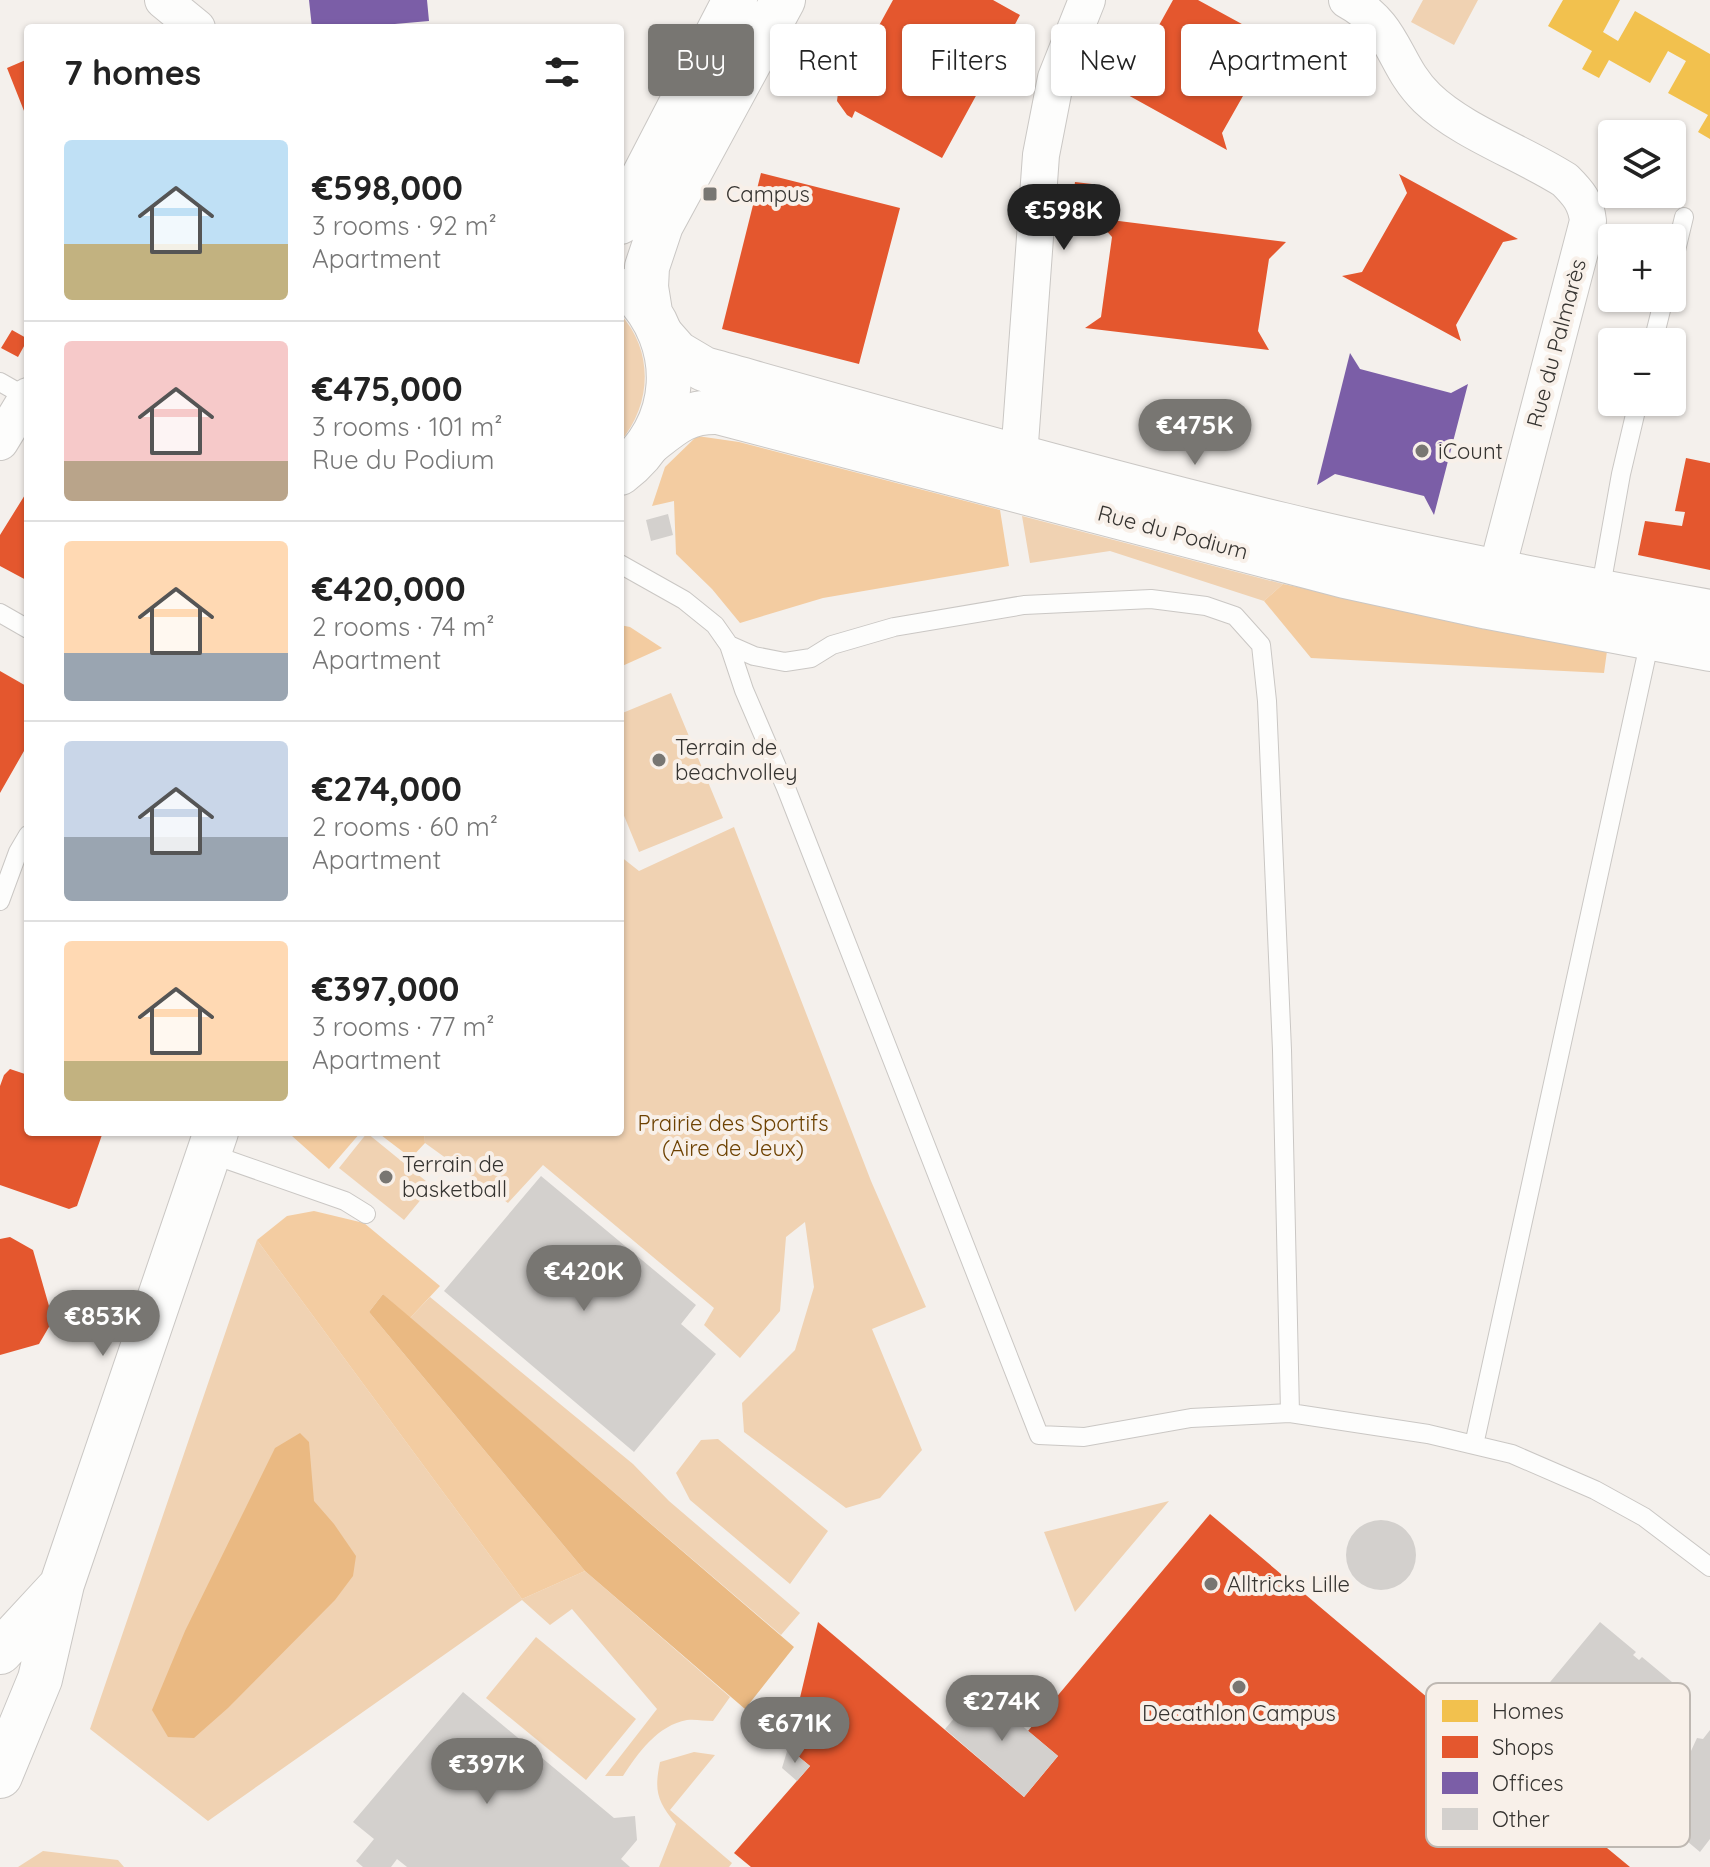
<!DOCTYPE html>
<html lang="en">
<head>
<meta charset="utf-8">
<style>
  body { margin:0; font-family:Quicksand,sans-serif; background:#f2f2f2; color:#222; height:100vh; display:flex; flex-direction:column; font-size:30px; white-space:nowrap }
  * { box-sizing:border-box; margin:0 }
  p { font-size:26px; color:#767676 }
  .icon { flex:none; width:44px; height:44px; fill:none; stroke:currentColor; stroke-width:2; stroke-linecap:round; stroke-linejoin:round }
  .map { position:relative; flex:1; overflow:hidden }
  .panel { position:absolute; left:24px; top:24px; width:600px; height:1112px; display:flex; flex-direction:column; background:#fff; border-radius:8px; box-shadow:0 2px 6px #0004 }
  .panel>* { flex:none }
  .banner { position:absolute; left:648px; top:24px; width:760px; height:72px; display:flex; gap:16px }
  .tools { position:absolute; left:1598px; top:120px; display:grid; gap:16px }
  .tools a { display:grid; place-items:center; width:88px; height:88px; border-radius:8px; background:#fff; box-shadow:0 2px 6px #0004; font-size:40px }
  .price { position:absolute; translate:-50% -68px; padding:0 18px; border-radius:28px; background:#787672; color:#fff; font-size:26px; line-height:52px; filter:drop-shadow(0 2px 4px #0008) }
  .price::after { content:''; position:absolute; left:50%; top:48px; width:24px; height:18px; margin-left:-12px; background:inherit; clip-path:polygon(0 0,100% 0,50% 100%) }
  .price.selected { background:#222; color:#fff }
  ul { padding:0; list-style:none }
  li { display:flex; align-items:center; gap:24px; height:200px; padding:0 40px }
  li+li { border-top:2px solid #e0e0e0 }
  li span { display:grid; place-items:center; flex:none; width:224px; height:160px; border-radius:8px; color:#555 }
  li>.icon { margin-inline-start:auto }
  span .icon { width:96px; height:96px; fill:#fffc; stroke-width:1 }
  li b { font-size:34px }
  h2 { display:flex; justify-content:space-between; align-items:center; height:96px; padding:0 40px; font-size:34px }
  .chip { padding:0 28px; border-radius:8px; background:#fff; box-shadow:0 2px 6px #0004; font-size:28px; line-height:72px }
  .chip.selected { background:#787672; color:#fff }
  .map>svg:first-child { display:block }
  .green { fill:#f0d2b2 }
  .forest { fill:#f3cca1 }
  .water { fill:#eab982 }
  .homes { fill:#f2c14e }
  .shops { fill:#e4572e }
  .offices { fill:#7b5ea7 }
  .building { fill:#d3d0cd }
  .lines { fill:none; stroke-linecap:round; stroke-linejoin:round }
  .service-casing { stroke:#cac7c4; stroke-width:20 }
  .minor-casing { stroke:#cac7c4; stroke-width:38 }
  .tertiary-casing { stroke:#cac7c4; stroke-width:46 }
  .secondary-casing { stroke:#cac7c4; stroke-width:46 }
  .service { stroke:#fdfdfc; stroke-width:18 }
  .minor { stroke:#fdfdfc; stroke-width:36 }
  .tertiary { stroke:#fdfdfc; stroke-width:44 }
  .secondary { stroke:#fdfdfc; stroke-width:44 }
  .poi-dot { fill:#787672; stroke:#f8f0e9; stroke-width:3 }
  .labels { text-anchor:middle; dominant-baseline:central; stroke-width:8; stroke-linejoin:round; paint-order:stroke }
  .poi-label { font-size:22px; fill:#363431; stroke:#f8f0e9; text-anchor:start }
  .street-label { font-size:22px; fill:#363431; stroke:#f8f0e9 }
  .park-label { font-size:22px; fill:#6d4101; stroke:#f8f0e9 }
  .key { fill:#f8f0e9; stroke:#beb8b2; stroke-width:2 }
  .key-label { font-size:22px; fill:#363431 }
</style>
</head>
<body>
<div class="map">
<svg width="1710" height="1867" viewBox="0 0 1710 1867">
  <rect width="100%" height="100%" fill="#f4f0ec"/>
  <path class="green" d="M1423,0H1478L1454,45L1411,22Z
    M620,314C654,350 652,405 620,442Z
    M1022,516L1283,584L1264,601L1110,551L1030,563Z
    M671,693L723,818L639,852L620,806V714Z
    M734,827L871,1181L926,1307L872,1329L922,1450L880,1498L846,1508L744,1432L742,1403L795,1350L814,1287L805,1222L786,1237L780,1311L740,1358L704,1325L714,1308L543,1165L508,1203L425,1143L424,1132H620V856L639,871Z
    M367,1133L432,1186L404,1220L339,1168Z
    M257,1240L522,1599L585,1571L730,1697L713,1721C705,1721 695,1719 687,1720C658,1725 638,1753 623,1776H605L657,1709L572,1609L550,1625L522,1600L208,1821L90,1729Z
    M430,1297L633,1464L669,1501L800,1613L781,1635L410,1318Z
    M718,1439L828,1531L790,1584L690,1500L676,1473L701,1440Z
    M1169,1501L1075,1612L1044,1532Z
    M536,1637L636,1719L586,1780L486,1698Z
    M694,1752L715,1755L670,1810L732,1863L729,1867H659L676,1824C657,1801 654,1791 660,1762Z
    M43,1851L118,1860L124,1867H18Z"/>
  <path class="forest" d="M697,436L739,442L1000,510L1009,566L823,598L740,623L712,589L676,554L674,501L652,506L665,467Z
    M1283,584L1607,651L1604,673L1311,658L1264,601Z
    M620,625L630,627L662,648L620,667Z
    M293,1132H361L329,1169L292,1136Z
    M377,1132H424L425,1143L411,1158Z
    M314,1211L364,1223L440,1286L410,1318L383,1294L369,1312L585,1571L522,1599L257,1240L287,1216Z"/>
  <path class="water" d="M383,1294L794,1647L745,1709L585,1571L369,1312Z
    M300,1433L309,1442L314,1501L334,1524L356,1556L353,1576L335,1600L228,1708L194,1738L168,1737L152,1710L185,1631L275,1448Z"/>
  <path class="homes" d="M1563,0H1620L1603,32L1618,41L1635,11L1710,54V139L1698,132L1708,115L1668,93L1686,61L1668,51L1650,83L1609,60L1599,78L1582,69L1592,51L1548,26Z"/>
  <path class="shops" d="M893,0H993L1020,15L942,158L855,111L852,118L847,115L837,101L839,84L842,80L848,82Z
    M1173,0H1198L1284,47L1269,50L1222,133L1227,150L1108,84L1128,81Z
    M28,59V121L7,68Z
    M761,173L900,208L859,364L722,329Z
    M1399,174L1518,239L1503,242L1456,325L1461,341L1342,276L1362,272L1407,193Z
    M1075,182L1092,184L1090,206L1072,203Z
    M1095,218L1286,242L1269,259L1258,331L1269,350L1085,328L1101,317L1112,237Z
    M12,330L28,339L18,357L1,348Z
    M1686,458L1710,463V570L1638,555L1645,521L1682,526L1685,512L1675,511Z
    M28,490V581L0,566V535Z
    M0,671L28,687V744L0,793Z
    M10,1069L28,1075V1132H103L77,1206L69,1209L0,1185V1086L4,1075Z
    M10,1237L33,1250L53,1320L39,1344L0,1355V1239Z
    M1210,1514L1524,1779L1558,1737L1575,1751L1538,1791L1630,1867H751L734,1853L810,1766L788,1748L818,1622L1024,1797L1058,1756L1028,1731Z"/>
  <path class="offices" d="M309,0H427L429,21L349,28H312Z
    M1350,353L1360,369L1451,393L1468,384L1434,515L1424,496L1335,474L1317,485Z"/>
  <path class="building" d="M668,514L673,535L651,541L646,520Z
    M541,1176L696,1305L681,1324L716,1354L634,1452L444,1291Z
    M1346 1555a35 35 0 1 1 70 0a35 35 0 1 1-70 0Z
    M1600,1622L1636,1652L1633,1655L1639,1660L1642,1657L1672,1682L1598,1770L1526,1711Z
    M979,1689L1058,1756L1024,1797L945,1729Z
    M463,1692L614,1818L635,1816L637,1840L621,1859L630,1867H407L397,1859L391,1867H363L356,1861L374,1839L353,1822Z
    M1710,1730V1839L1700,1852L1644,1805L1655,1792L1661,1778H1669L1674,1766H1679L1686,1752L1691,1751L1697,1738L1703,1739Z
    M788,1748L810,1766L797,1781L782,1768Z"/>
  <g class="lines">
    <defs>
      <path id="service" d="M1672,267L1684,217
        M1653,342L1664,298
        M0,382L28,398
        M620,564L684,600L715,625L729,645L744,690L786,788L1039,1435L1084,1437L1191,1418L1290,1413
        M1600,592L1621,474L1638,402
        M0,613L28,629
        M729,645L754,656L785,662L811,658L832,645L894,627L1024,605L1151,599L1206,606L1235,616L1261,645L1267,701L1282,1050L1290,1413L1428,1434L1512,1454L1595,1490L1644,1517L1710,1567
        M0,901L18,852L28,835
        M208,1153L345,1201L366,1214
        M1474,1445L1651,635"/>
      <path id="minor" d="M163,0L197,28
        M1347,0C1397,27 1392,64 1427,98C1462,132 1523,153 1565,180C1578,193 1586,202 1588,221L1490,596
        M0,442L28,396
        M1012,484L1019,457L1041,155L1056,78L1087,0"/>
      <path id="tertiary" d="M662,336L677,353L704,369C896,423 1089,478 1283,525C1424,559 1567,586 1710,612
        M649,443C673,424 686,411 718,412L1345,576L1488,607L1710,649"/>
      <path id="secondary" d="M620,222L735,0
        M650,312L646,287L647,267L661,225L783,0
        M620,473C681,427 685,343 631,290
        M0,1652L61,1586
        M0,1776L40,1679L62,1584L216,1132"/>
    </defs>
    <use href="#service" class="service-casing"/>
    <use href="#minor" class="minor-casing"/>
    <use href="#tertiary" class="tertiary-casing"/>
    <use href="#secondary" class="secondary-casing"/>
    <use href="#service" class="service"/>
    <use href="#minor" class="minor"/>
    <use href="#tertiary" class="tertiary"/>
    <use href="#secondary" class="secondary"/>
  </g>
  <g class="poi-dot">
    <rect x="702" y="186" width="16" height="16" rx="4"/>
    <circle cx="1422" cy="451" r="8"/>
    <circle cx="659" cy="760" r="8"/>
    <circle cx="386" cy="1177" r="8"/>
    <circle cx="1211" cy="1584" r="8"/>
    <circle cx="1239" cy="1687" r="8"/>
  </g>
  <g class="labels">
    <g class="poi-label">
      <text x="726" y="194">Campus</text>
      <text x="1438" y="451">iCount</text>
      <text x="675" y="747">Terrain de<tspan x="675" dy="25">beachvolley</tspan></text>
      <text x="402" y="1164">Terrain de<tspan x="402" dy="25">basketball</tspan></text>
      <text x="1227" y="1584">Alltricks Lille</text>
      <text x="1239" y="1713" text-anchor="middle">Decathlon Campus</text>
    </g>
    <g class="street-label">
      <text transform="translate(1556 343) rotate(-75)">Rue du Palmarès</text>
      <text transform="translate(1173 532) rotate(15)">Rue du Podium</text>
    </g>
    <g class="park-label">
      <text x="733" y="1123">Prairie des Sportifs<tspan x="733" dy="25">(Aire de Jeux)</tspan></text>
    </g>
  </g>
  <rect x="1426" y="1683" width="264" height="164" rx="12" class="key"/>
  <rect x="1442" y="1700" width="36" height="22" fill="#f2c14e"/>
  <rect x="1442" y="1736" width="36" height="22" fill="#e4572e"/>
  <rect x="1442" y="1772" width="36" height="22" fill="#7b5ea7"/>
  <rect x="1442" y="1808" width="36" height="22" fill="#d3d0cd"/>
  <g class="key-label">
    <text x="1492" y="1719">Homes</text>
    <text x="1492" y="1755">Shops</text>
    <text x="1492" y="1791">Offices</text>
    <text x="1492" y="1827">Other</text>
  </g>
</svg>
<div class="tools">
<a><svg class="icon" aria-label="layers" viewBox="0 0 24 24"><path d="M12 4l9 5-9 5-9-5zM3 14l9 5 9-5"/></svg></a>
<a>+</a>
<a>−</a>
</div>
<b class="price selected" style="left:1064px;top:252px">€598K</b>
<b class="price" style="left:1195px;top:467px">€475K</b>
<b class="price" style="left:584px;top:1313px">€420K</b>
<b class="price" style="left:103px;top:1358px">€853K</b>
<b class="price" style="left:1002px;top:1743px">€274K</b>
<b class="price" style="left:795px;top:1765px">€671K</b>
<b class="price" style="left:487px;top:1806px">€397K</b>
<div class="banner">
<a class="chip selected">Buy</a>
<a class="chip">Rent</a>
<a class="chip">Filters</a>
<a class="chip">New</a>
<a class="chip">Apartment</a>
</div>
<section class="panel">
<h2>7 homes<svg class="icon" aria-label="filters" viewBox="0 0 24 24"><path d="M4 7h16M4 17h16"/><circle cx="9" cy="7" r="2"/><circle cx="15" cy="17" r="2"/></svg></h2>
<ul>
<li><span style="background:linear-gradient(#bfe0f5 65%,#c2b280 0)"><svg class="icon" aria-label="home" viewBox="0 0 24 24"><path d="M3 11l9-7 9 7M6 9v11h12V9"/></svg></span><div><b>€598,000</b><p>3 rooms · 92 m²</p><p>Apartment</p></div></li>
<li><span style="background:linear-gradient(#f6c9c9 75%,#b9a48a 0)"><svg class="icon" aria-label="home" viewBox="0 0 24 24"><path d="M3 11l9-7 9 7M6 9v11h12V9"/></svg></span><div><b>€475,000</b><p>3 rooms · 101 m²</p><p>Rue du Podium</p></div></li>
<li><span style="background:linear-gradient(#ffd9b3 70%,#9aa5b1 0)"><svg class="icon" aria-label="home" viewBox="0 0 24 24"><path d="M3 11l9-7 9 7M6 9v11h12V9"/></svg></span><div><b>€420,000</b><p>2 rooms · 74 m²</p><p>Apartment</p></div></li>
<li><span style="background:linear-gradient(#c9d6e8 60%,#9aa5b1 0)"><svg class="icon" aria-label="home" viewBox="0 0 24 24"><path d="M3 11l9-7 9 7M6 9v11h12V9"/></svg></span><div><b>€274,000</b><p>2 rooms · 60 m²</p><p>Apartment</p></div></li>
<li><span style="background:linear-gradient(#ffd9b3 75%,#c2b280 0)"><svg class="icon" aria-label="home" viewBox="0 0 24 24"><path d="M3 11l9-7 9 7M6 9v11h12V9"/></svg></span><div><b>€397,000</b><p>3 rooms · 77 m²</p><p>Apartment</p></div></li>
</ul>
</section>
</div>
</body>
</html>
